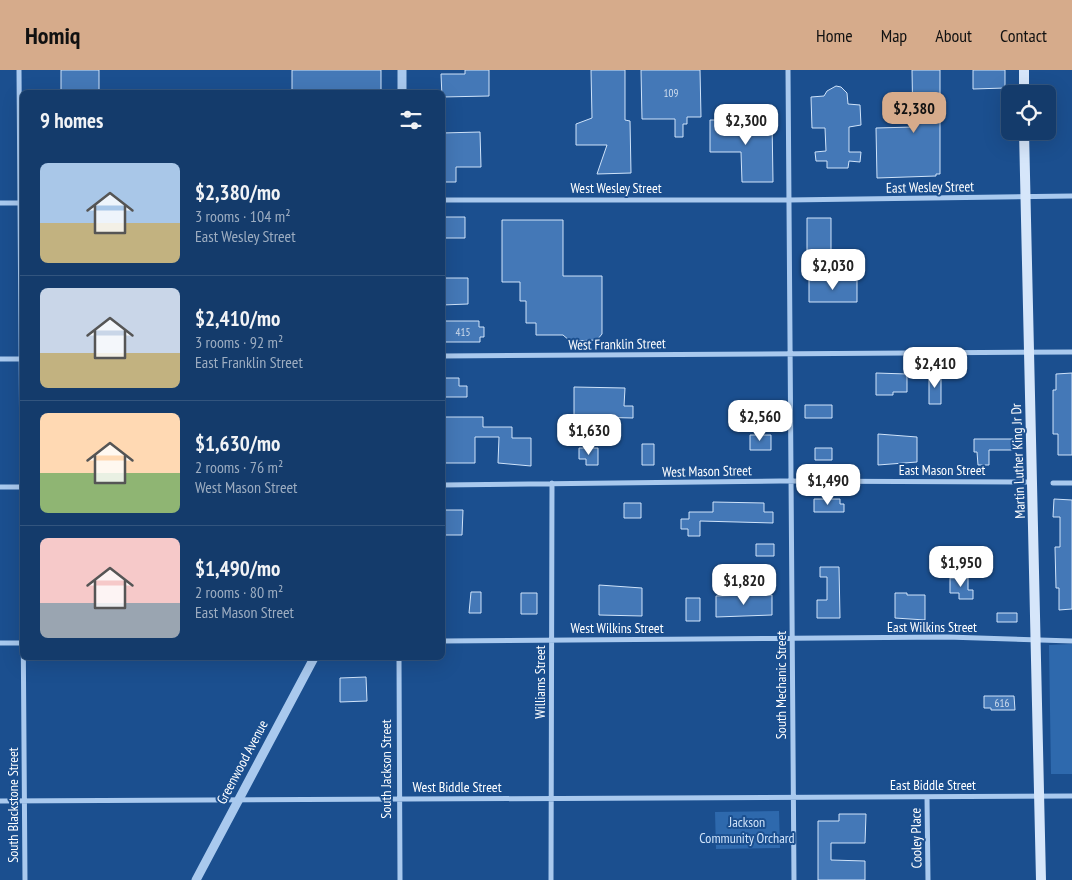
<!DOCTYPE html>
<html lang="en">
<head>
<meta charset="utf-8">
<style>
  body { margin:0; font-family:"PT Sans Narrow",sans-serif; background:#214673; color:#f1f3f6; height:100vh; display:flex; flex-direction:column; font-size:19px; white-space:nowrap }
  * { box-sizing:border-box; margin:0 }
  p { font-size:16px; color:#9dadc1 }
  .icon { flex:none; width:28px; height:28px; fill:none; stroke:currentColor; stroke-width:2; stroke-linecap:round; stroke-linejoin:round }
  .map { position:relative; flex:1; overflow:hidden }
  .sheet { position:absolute; left:20px; top:20px; width:425px; height:570px; display:flex; flex-direction:column; background:#143b6b; border-radius:8px; box-shadow:0 5px 20px #0002,0 0 0 1px #33557e }
  .sheet>* { flex:none }
  .tools { position:absolute; left:1001px; top:15px; display:grid; gap:10px }
  .tools a { display:grid; place-items:center; width:55px; height:55px; border-radius:8px; background:#143b6b; box-shadow:0 5px 20px #0002,0 0 0 1px #33557e; font-size:25px }
  .price { position:absolute; translate:-50% -42px; padding:0 11px; border-radius:10px; background:#fff; color:#222; font-size:16px; line-height:32px; filter:drop-shadow(0 1px 2px #0008) }
  .price::after { content:''; position:absolute; left:50%; top:30px; width:15px; height:11px; margin-left:-8px; background:inherit; clip-path:polygon(0 0,100% 0,50% 100%) }
  .price.active { background:#d6ab8b; color:#111 }
  ul { padding:0; list-style:none }
  li { display:flex; align-items:center; gap:15px; height:125px; padding:0 20px }
  li+li { border-top:1px solid #33557e }
  li span { display:grid; place-items:center; flex:none; width:140px; height:100px; border-radius:8px; color:#555 }
  li>.icon { margin-inline-start:auto }
  span .icon { width:60px; height:60px; fill:#fffc; stroke-width:1 }
  li b { font-size:21px }
  h2 { display:flex; justify-content:space-between; align-items:center; height:60px; padding:0 20px; font-size:21px }
  header { display:flex; align-items:center; gap:30px; box-sizing:border-box; height:70px; padding:0 25px; background:#d6ab8b; color:#111 }
  header strong { font-size:24px }
  nav { display:flex; gap:28px; margin-inline-start:auto; font-size:18px }
  .map>svg:first-child { display:block }
  .green { fill:#2e69ad }
  .building { fill:#4478b7; stroke:#cfe3fa }
  .lines { fill:none; stroke-linecap:round; stroke-linejoin:round }
  .minor { stroke:#a9c9ee; stroke-width:5 }
  .tertiary { stroke:#a9c9ee; stroke-width:9 }
  .secondary { stroke:#d6e6fa; stroke-width:10 }
  .labels { text-anchor:middle; dominant-baseline:central; stroke-width:4; stroke-linejoin:round; paint-order:stroke }
  .number-label { font-size:11px; fill:#d0dded }
  .street-label { font-size:14px; fill:#fff; stroke:#1b4f8f }
  .park-label { font-size:14px; fill:#cfe3fa; stroke:#1b4f8f }
</style>
</head>
<body>
<header>
<strong>Homiq</strong>
<nav><a>Home</a><a>Map</a><a>About</a><a>Contact</a></nav>
</header>
<div class="map">
<svg width="1072" height="810" viewBox="0 0 1072 810">
  <rect width="100%" height="100%" fill="#1b4f8f"/>
  <path class="green" d="M1072,574V704H1051L1049,575Z
    M779,741L780,778L716,779L715,742Z"/>
  <path class="building" d="M61,0H99V22L61,21Z
    M292,0H381V22H292Z
    M465,0H489V26L442,27L441,4H465Z
    M591,0H625V50L630,51L631,103L597,104L607,75H576V54L592,48Z
    M641,0H700L701,47H687V54H683V67H675V49H642Z
    M912,0H940V104H936V106L877,108L876,58L913,57Z
    M973,0H1005V18L973,19Z
    M836,16L841,17L847,23L848,34L860,35L861,55L849,57V82H861L860,92L849,91L848,98H827V91H816L815,82L826,81L825,58H812L811,27L824,26L827,21Z
    M710,50H772L773,112H742L741,82H710Z
    M480,62L481,97H456V112H442V63Z
    M442,147H465V168H442Z
    M807,148H831V188H807Z
    M502,150H563V206H602V264L597,270L570,271L563,265H536V253H526V231H520V212H502Z
    M442,208H468V234L442,235Z
    M809,210H857V232H809Z
    M442,251H479V257H484V267H480V272H442Z
    M876,303L907,304V322H893V325H876Z
    M1072,303V385H1058V364H1053V320H1056V304Z
    M929,304H941V334H929Z
    M442,308H459V316H467V327H442Z
    M574,317L625,318L624,336H633V348L590,347V351H574Z
    M805,335H832V348H805Z
    M442,347H483V357H512V368H531V396L498,393L499,367H475V393H442Z
    M878,364L917,367V392L878,395Z
    M750,365H771V380H750Z
    M974,369H1013V380H989V395H978L977,382H974Z
    M642,374H654V395H642Z
    M579,378H598V395H586V389H579Z
    M815,378H832V390H815Z
    M814,429H840V434H844V442H814Z
    M1054,429L1072,430V539L1059,540V518H1056L1055,477H1060V447H1053Z
    M713,432L764,433V442H773V453L700,451V466H688V459H681V449H689V442H713Z
    M624,433H641V448H624Z
    M442,440H463L462,465H442Z
    M756,474H774V486H756Z
    M820,497H839L840,548H817V530H827V507H820Z
    M950,508H968V520H973V529H959V523H950Z
    M599,515L642,518V546L599,545Z
    M471,522H481V543H469Z
    M521,523H537V544H521Z
    M895,523H907V525H925V550L895,548Z
    M746,525H772V545L716,547V526Z
    M686,528H700V551H686Z
    M997,543H1017V552H997Z
    M366,607L367,631L340,632V608Z
    M984,626H1014L1015,640H991V638H984Z
    M839,744H866L865,773H831V790L865,791V810H818V751H839Z"/>
  <g class="lines">
    <path class="minor" d="M19,0L25,810
      M788,0L794,810
      M442,130H789L1072,126
      M0,133H22
      M442,286L1072,282
      M0,289H22
      M1053,413H1072
      M442,415L780,411L1032,412
      M0,417H22
      M442,571L947,567L1072,571
      M0,573H22
      M399,588L400,810
      M927,727L928,810
      M0,731L1072,726
      M551,810L552,413"/>
    <path class="tertiary" d="M402,0V22
      M196,810L314,588"/>
    <path class="secondary" d="M1024,0V24
      M1024,61L1041,810"/>
  </g>
  <g class="labels">
    <g class="number-label">
      <text x="671" y="23">109</text>
      <text x="463" y="262">415</text>
      <text x="1002" y="633">616</text>
    </g>
    <g class="street-label">
      <text transform="translate(930 117) rotate(-1)">East Wesley Street</text>
      <text x="616" y="118">West Wesley Street</text>
      <text transform="translate(617 274) rotate(-1)">West Franklin Street</text>
      <text transform="translate(1018 391) rotate(-92)">Martin Luther King Jr Dr</text>
      <text x="942" y="400">East Mason Street</text>
      <text transform="translate(707 401) rotate(-1)">West Mason Street</text>
      <text x="932" y="557">East Wilkins Street</text>
      <text x="617" y="558">West Wilkins Street</text>
      <text transform="translate(540 612) rotate(-90)">Williams Street</text>
      <text transform="translate(781 615) rotate(-90)">South Mechanic Street</text>
      <text transform="translate(242 692) rotate(-62)">Greenwood Avenue</text>
      <text transform="translate(386 699) rotate(-90)">South Jackson Street</text>
      <text x="933" y="715">East Biddle Street</text>
      <text x="457" y="717">West Biddle Street</text>
      <text transform="translate(13 735) rotate(-90)">South Blackstone Street</text>
      <text transform="translate(916 768) rotate(-91)">Cooley Place</text>
    </g>
    <g class="park-label">
      <text x="747" y="752">Jackson<tspan x="747" dy="16">Community Orchard</tspan></text>
    </g>
  </g>
</svg>
<div class="tools">
<a><svg class="icon" aria-label="locate" viewBox="0 0 24 24"><circle cx="12" cy="12" r="6"/><path d="M12 2v4M12 18v4M2 12h4M18 12h4"/></svg></a>
</div>
<b class="price active" style="left:914px;top:64px">$2,380</b>
<b class="price" style="left:746px;top:76px">$2,300</b>
<b class="price" style="left:833px;top:221px">$2,030</b>
<b class="price" style="left:935px;top:319px">$2,410</b>
<b class="price" style="left:760px;top:372px">$2,560</b>
<b class="price" style="left:589px;top:386px">$1,630</b>
<b class="price" style="left:828px;top:436px">$1,490</b>
<b class="price" style="left:961px;top:518px">$1,950</b>
<b class="price" style="left:744px;top:536px">$1,820</b>
<section class="sheet">
<h2>9 homes<svg class="icon" aria-label="filters" viewBox="0 0 24 24"><path d="M4 7h16M4 17h16"/><circle cx="9" cy="7" r="2"/><circle cx="15" cy="17" r="2"/></svg></h2>
<ul>
<li><span style="background:linear-gradient(#a9c7e8 60%,#c2b280 0)"><svg class="icon" aria-label="home" viewBox="0 0 24 24"><path d="M3 11l9-7 9 7M6 9v11h12V9"/></svg></span><div><b>$2,380/mo</b><p>3 rooms · 104 m²</p><p>East Wesley Street</p></div></li>
<li><span style="background:linear-gradient(#c9d6e8 65%,#c2b280 0)"><svg class="icon" aria-label="home" viewBox="0 0 24 24"><path d="M3 11l9-7 9 7M6 9v11h12V9"/></svg></span><div><b>$2,410/mo</b><p>3 rooms · 92 m²</p><p>East Franklin Street</p></div></li>
<li><span style="background:linear-gradient(#ffd9b3 60%,#8fb573 0)"><svg class="icon" aria-label="home" viewBox="0 0 24 24"><path d="M3 11l9-7 9 7M6 9v11h12V9"/></svg></span><div><b>$1,630/mo</b><p>2 rooms · 76 m²</p><p>West Mason Street</p></div></li>
<li><span style="background:linear-gradient(#f6c9c9 65%,#9aa5b1 0)"><svg class="icon" aria-label="home" viewBox="0 0 24 24"><path d="M3 11l9-7 9 7M6 9v11h12V9"/></svg></span><div><b>$1,490/mo</b><p>2 rooms · 80 m²</p><p>East Mason Street</p></div></li>
</ul>
</section>
</div>
</body>
</html>
